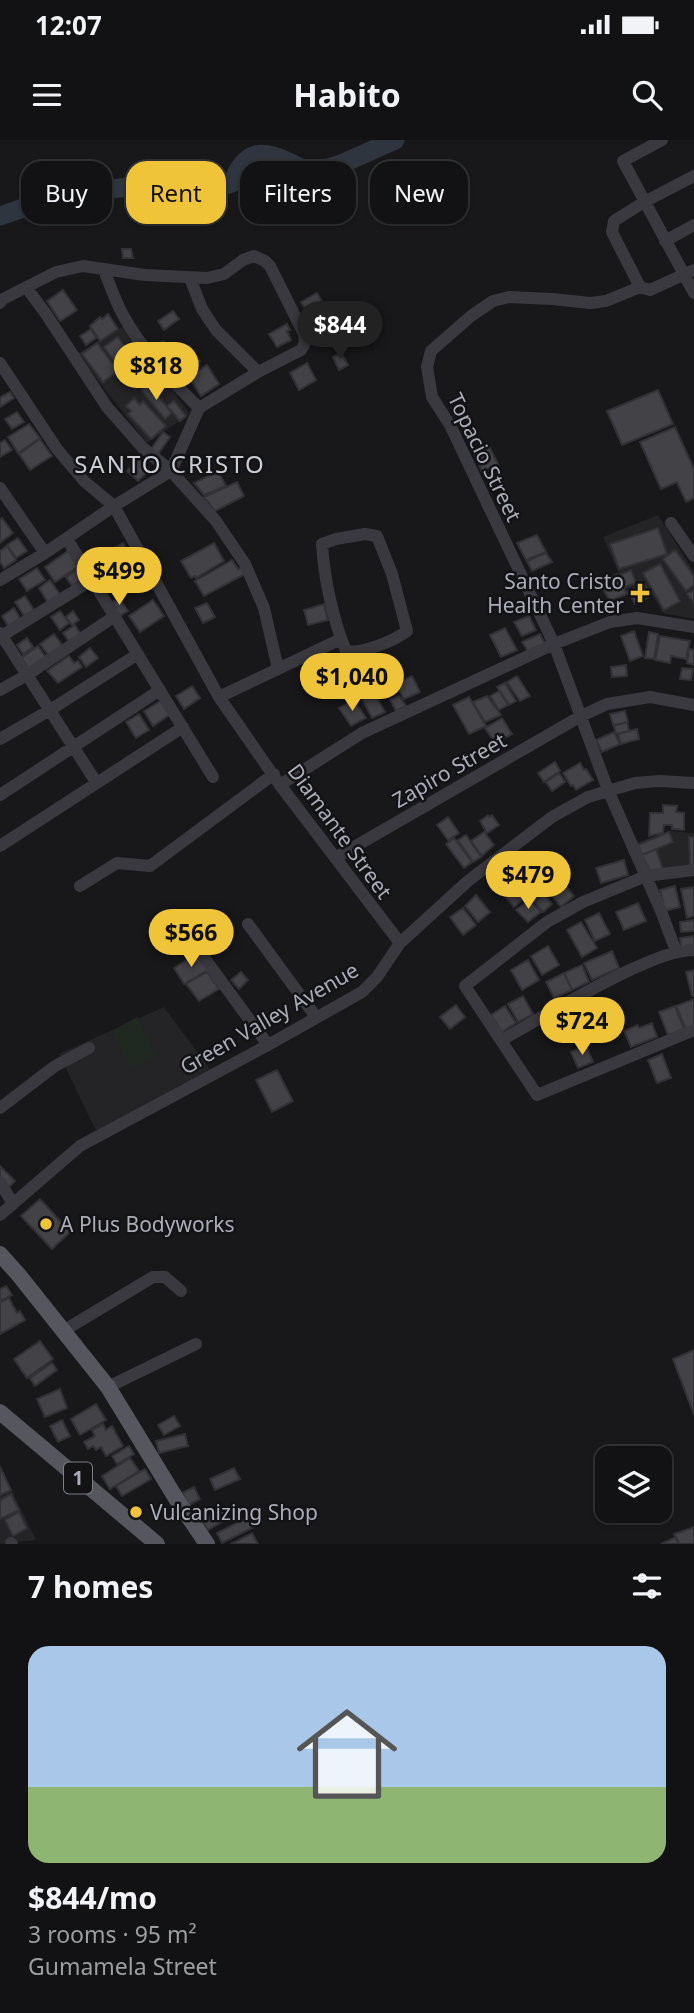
<!DOCTYPE html>
<html lang="en">
<head>
<meta charset="utf-8">
<style>
  body { margin:0; font-family:"Noto Sans",sans-serif; background:#1f2022; color:#f1f3f6; height:100vh; display:flex; flex-direction:column; font-size:26px; white-space:nowrap }
  * { box-sizing:border-box; margin:0 }
  p { font-size:23px; color:#9c9ea0 }
  .icon { flex:none; width:38px; height:38px; fill:none; stroke:currentColor; stroke-width:2; stroke-linecap:round; stroke-linejoin:round }
  .map { position:relative; height:1404px; overflow:hidden }
  .sheet { display:flex; flex-direction:column; background:#121214; flex:1 }
  .sheet>* { flex:none }
  .top-card { position:absolute; left:21px; top:21px; width:653px; height:63px; display:flex; gap:14px }
  .fabs { position:absolute; left:595px; top:1306px; display:grid; gap:14px }
  .fabs a { display:grid; place-items:center; width:77px; height:77px; border-radius:14px; background:#121214; box-shadow:0 2px 5px #0004,0 0 0 2px #313234; font-size:35px }
  .price { position:absolute; translate:-50% -60px; padding:0 16px; border-radius:24px; background:#f0c439; color:#111; font-size:23px; line-height:46px; filter:drop-shadow(0 2px 4px #0008) }
  .price::after { content:''; position:absolute; left:50%; top:42px; width:21px; height:16px; margin-left:-10px; background:inherit; clip-path:polygon(0 0,100% 0,50% 100%) }
  .price.selected { background:#222; color:#fff }
  ul { padding:0; list-style:none }
  li { display:grid; align-content:center; gap:14px; height:371px; padding:0 28px }
  li+li { border-top:2px solid #313234 }
  li span { display:grid; place-items:center; height:217px; border-radius:21px; color:#555 }
  li>.icon { margin-inline-start:auto }
  span .icon { width:126px; height:126px; fill:#fffc; stroke-width:1 }
  li b { font-size:30px }
  h2 { display:flex; justify-content:space-between; align-items:center; height:84px; padding:0 28px; font-size:30px }
  .pill { padding:0 24px; border-radius:21px; background:#121214; box-shadow:0 2px 5px #0004,0 0 0 2px #313234; font-size:24px; line-height:63px }
  .pill.selected { background:#f0c439; color:#111 }
  .status { display:flex; justify-content:space-between; align-items:center; height:49px; padding:0 35px; background:#121214; direction:ltr }
  .status svg { height:19px; fill:currentColor }
  header { display:flex; justify-content:space-between; align-items:center; height:91px; padding:0 28px; background:#121214; font-size:32px; font-weight:700 }
  .map>svg:first-child { display:block }
  .built { fill:#242427 }
  .green { fill:#1f2821 }
  .lines { fill:none; stroke-linecap:round; stroke-linejoin:round }
  .river { stroke:#2e353e; stroke-width:19 }
  .building { fill:#424247; stroke:#323236; stroke-width:2 }
  .minor { stroke:#39393f; stroke-width:12 }
  .major { stroke:#55565e; stroke-width:16 }
  .poi-dot { fill:#f0c439; stroke:#131315; stroke-width:2.5 }
  .labels { text-anchor:middle; dominant-baseline:central; stroke-width:5; stroke-linejoin:round; paint-order:stroke }
  .shield { fill:#131315; stroke:#7d7f88; stroke-width:2 }
  .shield-label { font-size:19px; font-weight:bold; fill:#aaadb9 }
  .street-label { font-size:21px; fill:#aaadb9; stroke:#131315 }
  .poi-label { font-size:21px; fill:#aaadb9; stroke:#131315; text-anchor:start }
  .quarter-label { font-size:24px; letter-spacing:2px; fill:#cbcdd5; stroke:#131315 }
</style>
</head>
<body>
<div class="status"><b>12:07</b><svg viewBox="0 0 49 12"><path d="M0 12V9h3v3zM5 12V6h3v6zM10 12V3h3v9zM15 12V0h3v12zM26 1h20v11H26zM47 4h2v5h-2z"/></svg></div>
<header><svg class="icon" aria-label="menu" viewBox="0 0 24 24"><path d="M4 6h16M4 12h16M4 18h16"/></svg>Habito<svg class="icon" aria-label="search" viewBox="0 0 24 24"><circle cx="10" cy="10" r="6"/><path d="M15 15l6 6"/></svg></header>
<div class="map">
<svg width="694" height="1404" viewBox="0 0 694 1404">
  <rect width="100%" height="100%" fill="#18181a"/>
  <path class="built" d="M124,186L190,274L147,303L77,214Z
    M658,375L694,432V479L663,473L644,441L626,450L603,397Z
    M669,691L694,693V727L653,734L636,703Z
    M164,867L210,929L96,991L59,914Z
    M0,1324L15,1357L36,1400L0,1404Z"/>
  <path class="green" d="M137,877L157,915L132,929L112,891Z"/>
  <g class="lines">
    <path class="river" d="M0,76L43,61L89,51L130,47H170L206,51L232,43C236,35 240,24 248,19C264,5 295,26 311,33L339,25L395,0"/>
  </g>
  <path class="building" d="M122,109H131L133,118H123Z
    M63,150L77,170L60,181L47,161Z
    M317,153L325,167L310,177L301,162Z
    M173,171L179,179L164,190L158,181Z
    M108,174L118,189L100,201L90,186L100,177L102,179Z
    M287,184L290,190L287,191L291,200L277,207L269,194Z
    M91,189L96,198L86,205L80,196Z
    M118,197L132,217L118,227L104,207Z
    M163,201L174,216L163,223L153,208Z
    M97,203L118,231L103,242L82,214Z
    M190,206L200,221L186,231L176,216Z
    M341,213L348,225L339,230L333,217Z
    M134,219L151,241L142,248L125,225Z
    M307,223L316,240L299,250L290,233Z
    M207,225L219,244L201,256L189,237Z
    M148,244L172,273L165,279L141,250Z
    M658,250L673,284L622,305L607,271Z
    M10,252L14,258L0,267V257Z
    M134,258L140,265L143,261L166,286L151,299L128,274L131,271L126,266Z
    M174,261L186,276L180,281L167,266Z
    M17,272L24,282L12,289L5,279Z
    M29,284L40,298L18,313L8,297Z
    M675,287L694,329V358L686,362L677,342L661,349L640,302Z
    M163,292L170,297L158,314L151,309Z
    M40,299L52,316L30,330L19,314Z
    M5,300L12,310L0,317V303Z
    M489,306L498,324L482,332L474,313Z
    M139,318L150,330L138,341L127,331Z
    M218,331L226,346L204,355L194,343Z
    M237,342L244,356L215,371L204,357Z
    M2,378L13,393L0,403V380Z
    M658,388L667,414L619,429L610,404Z
    M537,395L546,412L526,420L517,403Z
    M18,398L27,411L16,418L7,405Z
    M123,403L131,416L104,431L96,418Z
    M214,403L224,421L196,438L195,436L191,438L181,421Z
    M7,406L16,420L4,428L0,422V411Z
    M675,410L694,436V445L686,451L663,419Z
    M68,411L78,427L55,442L45,427Z
    M546,413L552,422L532,431L527,421Z
    M232,420L238,429L241,428L245,434L204,456L195,441Z
    M134,423L143,436L121,453L110,439Z
    M660,424L680,461L664,470L643,433Z
    M37,428L45,440L27,451L19,439Z
    M78,429L84,438L72,446L66,437Z
    M631,430L636,443L625,447L620,435Z
    M617,434L627,454L610,461L599,442Z
    M50,440L61,456L49,464L39,448Z
    M644,443L651,456L635,464L628,451Z
    M694,450V463L687,454Z
    M25,456L34,470L24,476L15,462Z
    M119,458L128,471L118,477L110,463Z
    M153,460L164,476L140,492L129,476Z
    M207,463L215,477L203,483L195,468Z
    M324,464L328,480L308,485L304,470Z
    M14,468L20,478L8,486L2,476Z
    M60,471L69,483L60,490L51,477Z
    M73,471L79,480L72,485L66,477Z
    M529,476L536,490L522,496L514,482Z
    M75,485L82,496L70,503L63,493Z
    M505,488L517,510L501,517L490,495Z
    M634,491L643,516L630,521L621,496Z
    M649,492L658,494L654,519L645,518Z
    M54,494L63,506L49,516L40,504Z
    M540,494L546,506L529,513L522,502Z
    M660,496L690,501L686,519L671,516L670,523L655,520Z
    M27,498L33,507L23,514L17,505Z
    M38,506L47,519L30,531L21,518Z
    M90,508L98,518L86,527L79,517Z
    M689,509L694,510V525L687,523Z
    M69,516L74,523L78,521L82,527L58,543L47,531Z
    M626,525L627,536L612,537L611,527Z
    M682,528L693,529L691,540L680,539Z
    M412,536L420,552L404,559L395,544Z
    M517,536L530,556L520,561L507,542Z
    M505,543L516,561L509,565L497,547Z
    M192,546L200,558L184,569L176,556Z
    M373,551L385,572L372,578L361,557Z
    M499,551L508,565L499,570L490,556Z
    M399,556L406,566L396,571L390,560Z
    M487,556L501,575L485,582L473,562Z
    M469,557L486,586L469,594L453,565Z
    M162,560L171,574L153,586L144,571Z
    M354,560L366,578L351,586L339,568Z
    M625,571L628,582L613,585L610,574Z
    M139,574L149,590L136,598L126,582Z
    M502,578L512,594L495,603L485,588Z
    M627,582L629,591L616,594L614,586Z
    M637,589L639,599L621,604L618,594Z
    M614,592L620,604L602,612L596,600Z
    M555,622L560,631L544,642L538,633Z
    M580,623L584,630L586,629L593,640L576,650L573,645L571,646L563,633Z
    M559,633L565,642L552,651L546,642Z
    M663,665L677,666L676,672L684,673V690L672,689V685H664L663,693L649,696L650,673H663Z
    M488,675L489,677L492,675L499,685L487,693L480,681Z
    M448,677L459,693L448,700L437,685Z
    M484,692L494,705L482,716L471,701Z
    M669,692L673,702L642,715L638,705Z
    M466,695L481,717L473,722L458,700Z
    M689,697H694V725H690Z
    M454,698L472,722L464,728L446,704Z
    M656,709L663,730L650,731L642,715Z
    M624,720L628,735L601,743L596,728Z
    M531,728L537,735L530,740L524,733Z
    M508,731L528,755L514,767L494,743Z
    M524,734L529,740L522,746L517,740Z
    M531,740L537,748L529,755L523,747Z
    M565,745L574,756L561,767L552,756Z
    M675,746L680,767L665,771L660,750Z
    M694,747V776L687,778L681,749Z
    M539,748L544,753L534,761L529,756Z
    M544,754L552,764L543,772L535,762Z
    M476,755L490,772L478,782L465,766Z
    M529,760L541,772L528,782L516,770Z
    M638,763L646,781L624,790L616,772Z
    M463,768L476,785L463,795L450,777Z
    M599,773L610,794L595,801L585,780Z
    M694,780V791L681,792L680,782Z
    M581,782L597,808L582,817L567,790Z
    M694,796V809L682,811L680,798Z
    M548,806L559,825L542,835L531,816Z
    M612,811L619,828L592,840L584,823Z
    M196,814L208,830L184,844L174,828Z
    M528,820L539,840L522,850L511,830Z
    M582,825L589,842L572,850L564,833Z
    M694,830V856H692L686,832Z
    M207,832L219,849L199,861L186,844Z
    M241,832L248,840L239,849L231,840Z
    M564,833L572,850L554,858L546,842Z
    M523,856L533,874L518,882L508,864Z
    M694,859V886L686,889L676,866Z
    M456,865L465,877L450,889L440,877Z
    M505,866L516,883L502,892L491,875Z
    M675,866L684,889L668,895L659,872Z
    M596,875L602,892L585,898L579,881Z
    M652,883L657,897L631,907L624,891L638,885L639,888Z
    M586,905L593,922L578,928L571,912Z
    M662,914L671,938L657,943L648,920Z
    M277,930L293,961L272,972L256,940Z
    M0,1026L15,1041L8,1048L0,1039Z
    M40,1059L70,1092L52,1109L21,1076Z
    M6,1146L12,1155L0,1161V1149Z
    M9,1158L17,1173L20,1171L25,1180L0,1194V1162Z
    M40,1201L53,1219L27,1238L14,1219Z
    M694,1210V1275L673,1219Z
    M52,1223L57,1230L35,1246L30,1238Z
    M60,1249L67,1268L45,1277L37,1259Z
    M96,1264L106,1280L80,1295L71,1279Z
    M174,1276L180,1286L164,1295L158,1285Z
    M62,1280L70,1296L58,1302L50,1286Z
    M103,1284L106,1290L112,1286L123,1306L106,1316L101,1307L96,1310L93,1306L88,1309L84,1302L95,1296L92,1290Z
    M185,1294L188,1306L159,1313L156,1301Z
    M129,1306L134,1314L117,1324L112,1316Z
    M130,1318L139,1331L110,1349L102,1336Z
    M0,1327L11,1350L0,1355Z
    M234,1328L240,1339L215,1350L210,1339Z
    M145,1329L151,1339L122,1356L116,1346Z
    M194,1347L200,1359L189,1365L182,1353Z
    M11,1354L19,1370L0,1379V1360Z
    M223,1368L229,1378L208,1390L202,1381Z
    M19,1372L27,1388L13,1396L5,1380Z
    M249,1377L254,1387L222,1403L217,1393Z
    M694,1387V1404H679L674,1394Z
    M252,1393L258,1404H231Z
    M676,1397L679,1404H661Z"/>
  <g class="lines">
    <path class="minor" d="M662,0L623,21L694,153
      M694,36L644,62L614,81L612,92L640,147L650,150L694,130
      M665,101L694,85
      M104,130C110,145 115,161 123,175C142,210 171,240 199,268
      M190,138L202,169L216,190L258,232
      M26,147L46,174L107,267L143,308L171,331L216,381L245,424L264,468L278,529
      M640,147L606,161L590,163L552,159L509,157L493,161L471,176L431,211L427,227L432,257L450,285L554,504L608,650L661,771L676,811
      M0,163L3,159L56,132L83,126L145,135L207,138L224,134L243,120L254,116L265,121L270,126L304,194L305,203L301,210L258,232L199,268L171,331L114,366L45,413L0,440
      M0,223L57,309L84,341L114,366L219,557L280,645L400,803
      M0,348L45,413
      M671,383L694,416
      M365,394L377,396L392,434L407,491C394,501 362,514 346,511C333,480 324,438 322,404L336,399Z
      M67,399L213,637
      M0,493L96,642
      M0,497L92,440
      M0,550L27,535L115,476
      M219,557L341,499
      M0,599L50,570L138,514
      M280,645L362,593L554,504L610,482L637,478L694,487
      M0,655L160,550
      M0,706L183,587
      M335,718L581,576L607,564L650,557L694,565
      M694,730L646,736L583,762L547,782L465,846L537,955L694,890
      M80,746L117,723L150,726L274,634
      M248,784L316,877
      M200,812L268,905
      M502,900C545,875 587,850 632,829C653,820 671,811 694,810
      M0,968L55,926L89,908
      M0,1042L13,1064
      M0,1075L80,1006L268,905L362,852L377,837L400,803L468,741L552,677L588,657L635,643L660,641L694,643
      M63,1191L153,1137H165L181,1151
      M108,1247L196,1204
      M11,1403L12,1404"/>
    <path class="major" d="M0,1114L18,1134L108,1247L177,1360L207,1404
      M0,1272L157,1404"/>
  </g>
  <g class="poi-dot">
    <path d="M636.5 442.5h7v7h7v7h-7v7h-7v-7h-7v-7h7z"/>
    <circle cx="46" cy="1084" r="7"/>
    <circle cx="136" cy="1372" r="7"/>
  </g>
  <g class="labels">
    <rect class="shield" x="64" y="1322.5" width="28" height="31" rx="5"/>
    <g class="shield-label">
      <text x="78" y="1338">1</text>
    </g>
    <g class="street-label">
      <text transform="translate(485 317) rotate(64)">Topacio Street</text>
      <text transform="translate(449 630) rotate(-30)">Zapiro Street</text>
      <text transform="translate(340 691) rotate(54)">Diamante Street</text>
      <text transform="translate(269 878) rotate(-30)">Green Valley Avenue</text>
    </g>
    <g class="poi-label">
      <text x="624" y="441" text-anchor="end">Santo Cristo<tspan x="624" dy="24">Health Center</tspan></text>
      <text x="60" y="1084">A Plus Bodyworks</text>
      <text x="150" y="1372">Vulcanizing Shop</text>
    </g>
    <g class="quarter-label">
      <text x="170" y="323">SANTO CRISTO</text>
    </g>
  </g>
</svg>
<div class="fabs">
<a><svg class="icon" aria-label="layers" viewBox="0 0 24 24"><path d="M12 4l9 5-9 5-9-5zM3 14l9 5 9-5"/></svg></a>
</div>
<b class="price selected" style="left:340px;top:221px">$844</b>
<b class="price" style="left:156px;top:262px">$818</b>
<b class="price" style="left:119px;top:467px">$499</b>
<b class="price" style="left:352px;top:573px">$1,040</b>
<b class="price" style="left:528px;top:771px">$479</b>
<b class="price" style="left:191px;top:829px">$566</b>
<b class="price" style="left:582px;top:917px">$724</b>
<div class="top-card">
<a class="pill">Buy</a>
<a class="pill selected">Rent</a>
<a class="pill">Filters</a>
<a class="pill">New</a>
</div>
</div>
<section class="sheet">
<h2>7 homes<svg class="icon" aria-label="filters" viewBox="0 0 24 24"><path d="M4 7h16M4 17h16"/><circle cx="9" cy="7" r="2"/><circle cx="15" cy="17" r="2"/></svg></h2>
<ul>
<li><span style="background:linear-gradient(#a9c7e8 65%,#8fb573 0)"><svg class="icon" aria-label="home" viewBox="0 0 24 24"><path d="M3 11l9-7 9 7M6 9v11h12V9"/></svg></span><div><b>$844/mo</b><p>3 rooms · 95 m²</p><p>Gumamela Street</p></div></li>
</ul>
</section>
</body>
</html>
